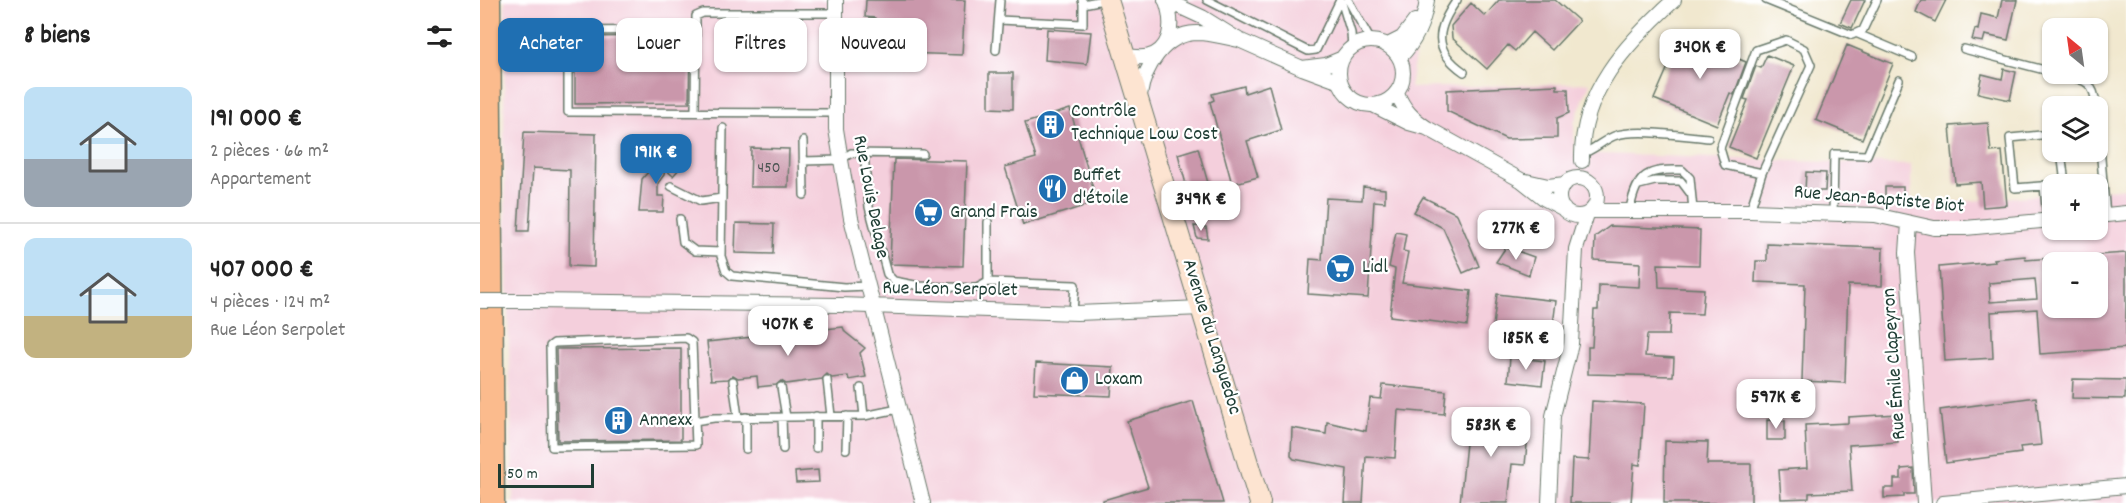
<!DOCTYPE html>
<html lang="fr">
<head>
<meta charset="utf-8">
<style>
  body { margin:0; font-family:Dekko,sans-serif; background:#f6f6f6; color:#222; height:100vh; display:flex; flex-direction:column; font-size:22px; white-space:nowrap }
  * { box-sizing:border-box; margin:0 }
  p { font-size:20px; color:#767676 }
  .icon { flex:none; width:33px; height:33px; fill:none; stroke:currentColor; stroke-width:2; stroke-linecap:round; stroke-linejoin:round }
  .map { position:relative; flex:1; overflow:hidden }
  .panel { display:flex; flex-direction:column; background:#fff; width:480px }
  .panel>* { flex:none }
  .top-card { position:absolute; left:18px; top:18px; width:570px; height:54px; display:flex; gap:12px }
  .needle { width:39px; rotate:331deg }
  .buttons { position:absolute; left:1562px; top:18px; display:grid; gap:12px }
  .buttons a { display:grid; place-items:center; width:66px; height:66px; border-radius:12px; background:#fff; box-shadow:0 2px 4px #0004; font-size:30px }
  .scale { position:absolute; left:18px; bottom:15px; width:96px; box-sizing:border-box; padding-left:6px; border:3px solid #1f3d34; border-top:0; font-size:16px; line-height:21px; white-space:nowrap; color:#1f3d34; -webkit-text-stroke:4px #fff; paint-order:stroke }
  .price { position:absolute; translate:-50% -51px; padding:0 14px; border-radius:12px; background:#fff; color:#222; font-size:20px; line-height:39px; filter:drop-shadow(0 2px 3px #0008) }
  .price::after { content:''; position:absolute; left:50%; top:36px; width:18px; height:14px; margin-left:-9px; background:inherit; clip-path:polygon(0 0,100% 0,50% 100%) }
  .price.selected { background:#1f6fb2; color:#fff }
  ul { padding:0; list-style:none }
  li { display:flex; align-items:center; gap:18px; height:150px; padding:0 24px }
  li+li { border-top:2px solid #e0e0e0 }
  li span { display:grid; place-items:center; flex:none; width:168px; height:120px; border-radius:12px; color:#555 }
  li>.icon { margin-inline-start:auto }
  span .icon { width:72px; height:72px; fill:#fffc; stroke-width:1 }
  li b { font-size:26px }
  h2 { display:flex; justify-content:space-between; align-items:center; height:72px; padding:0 24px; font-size:26px }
  .pill { padding:0 21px; border-radius:12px; background:#fff; box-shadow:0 2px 4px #0004; font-size:21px; line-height:54px }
  .pill.selected { background:#1f6fb2; color:#fff }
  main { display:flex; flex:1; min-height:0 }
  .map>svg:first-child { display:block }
  .built { fill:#f4cfdc; fill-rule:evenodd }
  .building { fill:#ca97ab; fill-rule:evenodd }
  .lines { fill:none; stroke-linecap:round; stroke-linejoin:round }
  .lane-casing { stroke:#68796a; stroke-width:10 }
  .street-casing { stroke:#68796a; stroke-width:16 }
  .secondary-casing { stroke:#68796a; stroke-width:22 }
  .highway-casing { stroke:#68796a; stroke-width:27 }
  .lane { stroke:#fff; stroke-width:7 }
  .street { stroke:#fff; stroke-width:14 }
  .secondary { stroke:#fde4d1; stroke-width:20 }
  .highway { stroke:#fbbb8d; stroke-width:24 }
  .street-bridge-casing { stroke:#68796a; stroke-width:16; stroke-linecap:butt }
  .street-bridge { stroke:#fff; stroke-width:14 }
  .labels { text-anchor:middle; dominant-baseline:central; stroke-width:4.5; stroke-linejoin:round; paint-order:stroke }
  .number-label { font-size:16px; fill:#4a5452 }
  .poi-label { font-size:20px; fill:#1f3d34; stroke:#fff; text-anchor:start }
  .street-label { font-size:20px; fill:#1f3d34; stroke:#fff }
</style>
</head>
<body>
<main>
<section class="panel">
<h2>8 biens<svg class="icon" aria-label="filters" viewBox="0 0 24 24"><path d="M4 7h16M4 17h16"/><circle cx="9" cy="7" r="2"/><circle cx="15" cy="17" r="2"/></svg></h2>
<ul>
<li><span style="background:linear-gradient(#bfe0f5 60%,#9aa5b1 0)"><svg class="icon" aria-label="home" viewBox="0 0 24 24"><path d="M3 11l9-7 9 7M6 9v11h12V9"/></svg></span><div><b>191 000 €</b><p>2 pièces · 66 m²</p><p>Appartement</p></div></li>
<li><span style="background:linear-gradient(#bfe0f5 65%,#c2b280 0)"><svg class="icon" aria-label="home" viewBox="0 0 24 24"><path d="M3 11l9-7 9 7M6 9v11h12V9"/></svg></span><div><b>407 000 €</b><p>4 pièces · 124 m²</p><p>Rue Léon Serpolet</p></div></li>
</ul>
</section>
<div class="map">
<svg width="1646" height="503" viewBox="0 0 1646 503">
  <rect width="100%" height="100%" fill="#fff"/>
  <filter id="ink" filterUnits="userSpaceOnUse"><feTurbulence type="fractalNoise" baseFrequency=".0167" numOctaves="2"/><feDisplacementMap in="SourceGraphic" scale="12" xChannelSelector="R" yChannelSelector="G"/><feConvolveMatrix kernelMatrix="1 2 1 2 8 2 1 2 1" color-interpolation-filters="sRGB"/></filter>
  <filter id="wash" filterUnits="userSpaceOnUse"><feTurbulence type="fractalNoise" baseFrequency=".008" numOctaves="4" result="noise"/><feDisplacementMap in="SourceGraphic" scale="24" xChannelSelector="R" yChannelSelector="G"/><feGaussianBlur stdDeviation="1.35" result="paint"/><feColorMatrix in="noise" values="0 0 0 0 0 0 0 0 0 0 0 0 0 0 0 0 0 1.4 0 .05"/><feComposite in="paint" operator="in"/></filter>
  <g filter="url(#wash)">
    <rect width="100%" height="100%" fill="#f1e8cf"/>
    <path class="built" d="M25,0H944L930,88L1110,83L1094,123V153L1431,165V206L1572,194V230H1617V191L1646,188V503H33L24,153ZM1572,262H1617V308H1572Z"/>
    <g id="blocks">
      <path class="building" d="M386,0H485L482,55L393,52L395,18L385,17Z
        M1019,0H1075L1099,21L1072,50L1052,32L1035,51L1028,45L1007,69L972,38L971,26L991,3L1005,16Z
        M1371,0H1385L1372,28L1360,23Z
        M1441,0H1466L1455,22L1436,12Z
        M1522,0H1537L1528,40L1505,35L1503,42L1492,40L1495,29L1498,30L1501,14L1518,18Z
        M567,29L611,32L607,64L565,60Z
        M1202,35L1266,62L1254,95L1250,93L1237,125L1174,99Z
        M210,36L209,103L95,104V37Z
        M1367,45L1413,64L1382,139L1336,120Z
        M1287,55L1314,66L1276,158L1249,147L1268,100L1264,99L1276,66L1281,68Z
        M1524,69L1536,72L1530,100L1498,93L1502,74L1522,79Z
        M509,73H533V109L509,108Z
        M789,85L801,130L767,141L778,177L752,184L730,102L734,100L732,94L764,86L765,93Z
        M1077,85V89H1088L1089,113L1077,118V138L1026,139L967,111V90Z
        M590,109L617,202L543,225L525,167L556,158L545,123Z
        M1508,123L1511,152L1522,151L1527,205L1503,207L1501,182L1475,184L1470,126Z
        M44,132L116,134L114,267L89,266L90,170L53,168L49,231H38Z
        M271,148L309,149L308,187H270Z
        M718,148L728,183L707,188L698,154Z
        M185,152L200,168L193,176L185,169L184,175L178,183V196H184L183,212H159L162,179Z
        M414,159L487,161L483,266L410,264Z
        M1326,172L1346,173L1345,191H1325Z
        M883,187L905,189V202L894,201L888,298L828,294L830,259L842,260L846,198L882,200Z
        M1405,187H1423V197H1405Z
        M943,197L977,214L999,266L983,273L963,228L934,212Z
        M256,223L294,224L293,254L255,253Z
        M714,226L726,227L728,239L717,238Z
        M1130,226L1220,230L1219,265L1178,264L1179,287L1224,289L1222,314L1190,313L1189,335H1167L1165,356L1194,358L1193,376L1108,374V347H1112L1114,310H1118L1119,285L1159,287L1160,263L1114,260L1115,237Z
        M916,232L926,234L923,251L928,252L922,283L991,291L987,326L910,316L915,269L909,267Z
        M1287,244L1403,248L1402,286L1368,285L1365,383L1322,381L1325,284L1275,282L1276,261H1287Z
        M1026,247L1054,257L1049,275L1016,262Z
        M1646,253V348L1560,354L1557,309L1511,312L1513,358L1465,361L1459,267L1515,262L1514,259L1545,256L1546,260L1572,258V308H1617V255ZM1555,279L1557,299L1510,302L1509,283Z
        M1017,294L1076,301L1071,341L1012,334Z
        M363,327L365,332L385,348L380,353L386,377L369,380L368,376L352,378L347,374L342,379L306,384L301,381L296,385L278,387L277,376L258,378L253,375L248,379L231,380L227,342Z
        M201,348V440L78,441L76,349Z
        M1030,357L1065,361L1062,385L1028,381Z
        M556,363L633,367L631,396L554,393Z
        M1593,379L1646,380L1645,399L1592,398Z
        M903,385L966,391L964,414L918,410L915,458L886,456L883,503H865L867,469L814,459L811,456L812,428L846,434L847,422L886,431L890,398L901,399Z
        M1556,397L1561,445L1540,447L1541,453L1466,463L1460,410Z
        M713,401L743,503H623V500L668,487L647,421Z
        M1112,401L1164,404L1160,465L1154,464L1151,503H1090L1092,459L1109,460Z
        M989,413L1036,417L1034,433L1048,434L1045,465L1032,464L1028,503H980Z
        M1417,414L1418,442L1369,445L1372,491L1329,493V498L1301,499L1299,470L1327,468L1325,425L1368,423V417Z
        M1287,420L1305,421V440H1287Z
        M1185,441L1228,442L1227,464H1271V503H1184Z
        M1433,468L1434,494H1424V497L1404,498V488H1414V479H1421V469Z
        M338,470L339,482L316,483L315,472Z"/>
    </g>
  </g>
  <g filter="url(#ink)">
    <use href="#blocks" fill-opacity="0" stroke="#68796a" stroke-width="1.5"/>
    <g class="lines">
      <defs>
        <path id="lane" d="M602,0L603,4L623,0
          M727,0L828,51L836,50L860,0
          M861,0L871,33L872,47
          M868,0L891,41
          M977,0C956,29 952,50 984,72
          M1286,0L1372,35L1383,30L1397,0
          M519,20L603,24V4
          M215,30L88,31V112L356,113
          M1378,34L1432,57
          M1484,49L1572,72
          M516,50L520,0
          M1579,74C1603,80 1614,79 1616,106
          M215,111L216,16L223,13H357
          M1617,114L1626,215
          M243,128L241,256L246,271L252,276L364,287L388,286
          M1572,134L1530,138L1535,188L1572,185
          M323,141L324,195
          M384,154L389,207L407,274L414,281L440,286L497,288L508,282
          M1101,154C1114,150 1122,141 1134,136C1154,128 1205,136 1228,138
          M323,161L361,160L371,153L443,154
          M1574,184L1585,183L1581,152
          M1159,185L1175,181H1201L1210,193
          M1564,185L1567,220
          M191,186L221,201L242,198
          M1150,209C1157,173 1168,169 1202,170L1210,178L1213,210
          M1270,211L1282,173L1331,65L1324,49L1306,40L1276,50L1240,148L1245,165L1282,173
          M1353,214L1354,154L1387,155L1419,80
          M200,219L203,242L215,251L241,252
          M508,222V282L595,285L593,312
          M206,338L212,342L216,445L72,447L70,346L74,343Z
          M347,380L351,416
          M253,381L258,417
          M301,387L306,417
          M381,388L384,416
          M336,416V448
          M302,417L303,449
          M214,421L234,418L384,416L418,409
          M266,449V417
          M366,449L367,416"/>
        <path id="street" d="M356,0V129L361,160L371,218L443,503
          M759,40L822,68
          M859 73a32 32 0 1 1 64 0a32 32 0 1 1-64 0Z
          M908,45L922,38L935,21
          M645,55C685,66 698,34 686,1
          M920,57C936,41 944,22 947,0
          M860,82L822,68L846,65L863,58
          M660,95C664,68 684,34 716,33C730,33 745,37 759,40L722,17L685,0
          M895,106L929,123L947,128C932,118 924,110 917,93
          M947,128L1041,180L1065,199L1084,209
          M1102,161C1100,92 1146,44 1194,0
          M1079 197a19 19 0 1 1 38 0a19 19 0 1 1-38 0Z
          M1046,181L1068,186L1085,184
          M1112,211H1270L1395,215L1454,228H1485L1572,220
          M1617,216L1646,213
          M1429,223L1427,253L1444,503
          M52,301L360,305L597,313L722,308
          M1069,503L1073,416L1091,344L1096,249L1107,214
          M1463,503L1646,486"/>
        <path id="secondary" d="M628,0L780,503"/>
        <path id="highway" d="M8,0L12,503"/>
      </defs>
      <use href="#lane" class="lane-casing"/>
      <use href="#street" class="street-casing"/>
      <use href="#secondary" class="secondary-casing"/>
      <use href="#highway" class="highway-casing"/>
      <use href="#lane" class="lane"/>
      <use href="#street" class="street"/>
      <use href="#secondary" class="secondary"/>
      <use href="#highway" class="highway"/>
      <defs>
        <path id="street-bridge" d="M0,301H52"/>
      </defs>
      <use href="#street-bridge" class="street-bridge-casing"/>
      <use href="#street-bridge" class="street-bridge"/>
    </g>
  </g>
  <defs>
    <symbol id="building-disc" viewBox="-11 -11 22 22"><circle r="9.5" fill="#1f6fb2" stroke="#fff"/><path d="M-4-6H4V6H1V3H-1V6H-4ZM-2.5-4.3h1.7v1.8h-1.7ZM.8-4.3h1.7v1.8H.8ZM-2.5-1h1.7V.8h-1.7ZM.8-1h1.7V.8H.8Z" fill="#fff"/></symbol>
    <symbol id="restaurant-disc" viewBox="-11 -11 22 22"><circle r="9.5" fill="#1f6fb2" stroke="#fff"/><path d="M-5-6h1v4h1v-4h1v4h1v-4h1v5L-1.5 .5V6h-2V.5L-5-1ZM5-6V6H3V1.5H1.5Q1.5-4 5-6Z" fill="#fff"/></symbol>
    <symbol id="supermarket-disc" viewBox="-11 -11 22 22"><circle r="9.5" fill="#1f6fb2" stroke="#fff"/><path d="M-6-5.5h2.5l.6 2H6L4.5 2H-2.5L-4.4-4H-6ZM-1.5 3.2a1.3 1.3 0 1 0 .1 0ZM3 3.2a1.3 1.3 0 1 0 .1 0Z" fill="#fff"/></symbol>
    <symbol id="shop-disc" viewBox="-11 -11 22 22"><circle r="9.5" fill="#1f6fb2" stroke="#fff"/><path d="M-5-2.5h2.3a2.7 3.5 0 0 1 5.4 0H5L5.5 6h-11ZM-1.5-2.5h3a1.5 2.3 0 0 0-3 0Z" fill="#fff"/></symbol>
  </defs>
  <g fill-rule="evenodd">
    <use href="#building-disc" x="554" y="108" width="33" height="33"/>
    <use href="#restaurant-disc" x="556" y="172" width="33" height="33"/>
    <use href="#supermarket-disc" x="432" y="196" width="33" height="33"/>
    <use href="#supermarket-disc" x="844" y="252" width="33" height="33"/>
    <use href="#shop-disc" x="578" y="364" width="33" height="33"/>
    <use href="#building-disc" x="122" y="404" width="33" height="33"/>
  </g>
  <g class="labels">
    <g class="number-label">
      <text x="289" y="168">450</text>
    </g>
    <g class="poi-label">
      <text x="591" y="112">Contrôle<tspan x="591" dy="23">Technique Low Cost</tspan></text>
      <text x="593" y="176">Buffet<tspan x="593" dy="23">d'étoile</tspan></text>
      <text x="470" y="213">Grand Frais</text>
      <text x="882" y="268">Lidl</text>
      <text x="615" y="380">Loxam</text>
      <text x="159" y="421">Annexx</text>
    </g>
    <g class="street-label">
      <text transform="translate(390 197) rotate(79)">Rue Louis Delage</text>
      <text transform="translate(1399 200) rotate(5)">Rue Jean-Baptiste Biot</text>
      <text transform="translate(470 290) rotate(1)">Rue Léon Serpolet</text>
      <text transform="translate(731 337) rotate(73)">Avenue du Languedoc</text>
      <text transform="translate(1415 364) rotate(-94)">Rue Émile Clapeyron</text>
    </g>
  </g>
</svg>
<div class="buttons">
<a><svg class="needle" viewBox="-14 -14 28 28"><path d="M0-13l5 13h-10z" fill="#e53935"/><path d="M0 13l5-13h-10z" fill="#767676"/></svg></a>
<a><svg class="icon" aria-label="layers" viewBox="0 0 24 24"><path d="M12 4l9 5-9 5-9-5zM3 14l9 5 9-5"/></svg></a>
<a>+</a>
<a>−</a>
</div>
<div class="scale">50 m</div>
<b class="price" style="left:1220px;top:80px">340K €</b>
<b class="price selected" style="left:176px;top:185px">191K €</b>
<b class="price" style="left:721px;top:232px">349K €</b>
<b class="price" style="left:1036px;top:261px">277K €</b>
<b class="price" style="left:308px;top:357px">407K €</b>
<b class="price" style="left:1046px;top:371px">185K €</b>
<b class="price" style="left:1296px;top:430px">597K €</b>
<b class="price" style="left:1011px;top:458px">583K €</b>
<div class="top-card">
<a class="pill selected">Acheter</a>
<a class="pill">Louer</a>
<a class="pill">Filtres</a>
<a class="pill">Nouveau</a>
</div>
</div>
</main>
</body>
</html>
